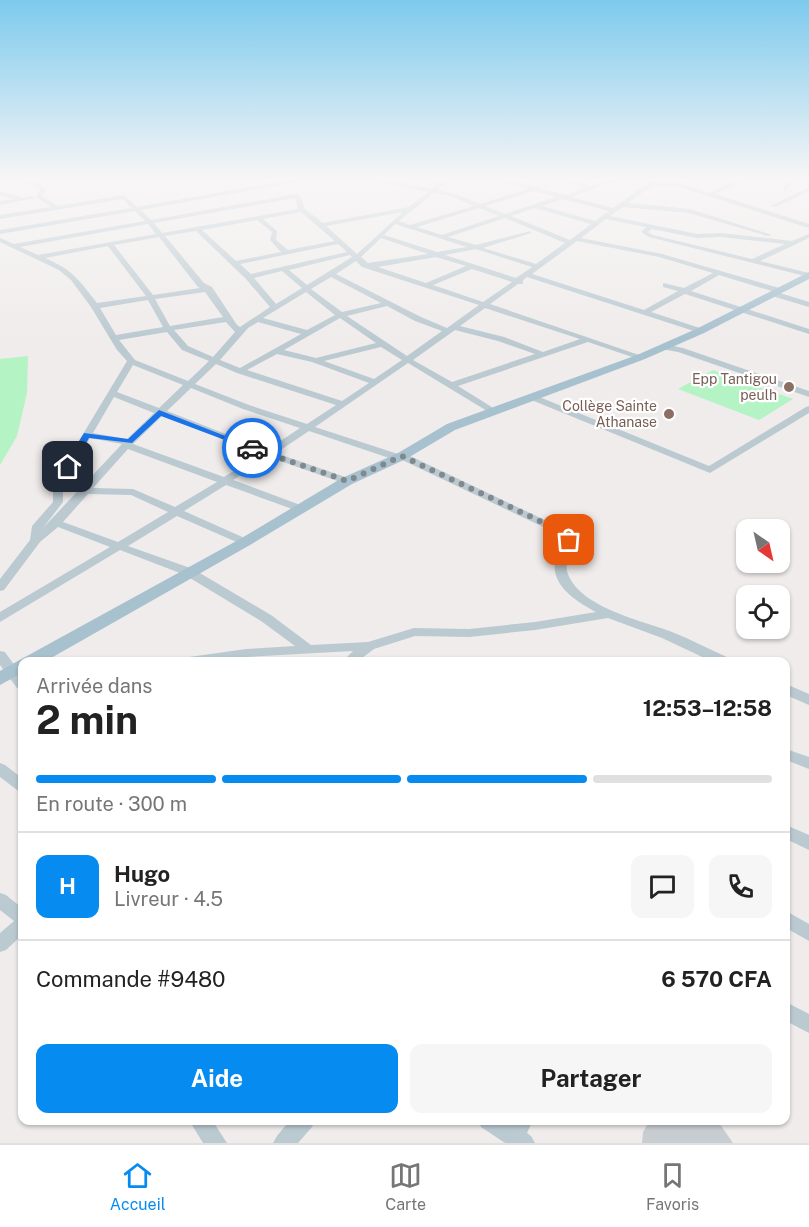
<!DOCTYPE html>
<html lang="fr">
<meta charset="utf-8">
<style>
body{margin:0;font-family:"Public Sans",sans-serif;background:#f6f6f6;color:#222;height:100vh;display:flex;flex-direction:column;font-size:22px;white-space:nowrap}
*{box-sizing:border-box;margin:0}
p{font-size:20px;color:#767676}
.icon{flex:none;width:33px;height:33px;fill:none;stroke:currentColor;stroke-width:2;stroke-linecap:round;stroke-linejoin:round}
.map{position:relative;flex:1;overflow:hidden}
.panel{position:absolute;left:18px;top:657px;width:772px;height:468px;display:flex;flex-direction:column;background:#fff;border-radius:12px;box-shadow:0 2px 4px #0004}
.panel>*{flex:none}
.needle{width:39px;rotate:146deg}
.controls{position:absolute;left:736px;top:519px;display:grid;gap:12px}
.controls a{display:grid;place-items:center;width:54px;height:54px;border-radius:12px;background:#fff;box-shadow:0 2px 4px #0004;font-size:30px}
.pin{position:absolute;display:grid;place-items:center;width:51px;height:51px;color:#fff;margin:-26px;border-radius:12px;box-shadow:0 3px 9px #0006}
.courier{position:absolute;display:grid;place-items:center;width:60px;height:60px;margin:-30px;border:4px solid #1a73e8;border-radius:50%;background:#fff;color:#222;box-shadow:0 2px 8px #0007}
.overview em{font-style:normal;font-weight:700}
.overview div{display:flex;flex-direction:column-reverse}
.overview{display:flex;align-items:center;justify-content:space-between;height:102px;padding:0 18px}
h1{font-size:39px;font-weight:700;line-height:45px}
.bar{display:grid;grid-template-columns:repeat(4,1fr);gap:9px 6px;align-content:center;height:72px;padding:0 18px}
.bar i{height:8px;border-radius:4px;background:#e0e0e0}
.bar .active{background:#068bf0}
.bar p{grid-column:span 4}
.line{display:flex;align-items:center;gap:15px;padding:0 18px;border-top:2px solid #e0e0e0}
.line div{flex:1}
.round{display:grid;place-items:center;flex:none;width:63px;height:63px;border-radius:12px;background:#f6f6f6}
.primary-button{display:flex;gap:12px;margin-top:auto;padding:12px 18px}
.primary-button a{flex:1;height:69px;border-radius:12px;background:#068bf0;color:#fff;font-size:24px;font-weight:700;line-height:69px;text-align:center}
.primary-button a+a{background:#f6f6f6;color:#222}
.tabs{display:flex;justify-content:space-around;align-items:center;height:84px;border-top:2px solid #e0e0e0;background:#fff;font-size:16px;color:#767676}
.tabs a{display:grid;justify-items:center;gap:3px}
.tabs .active{color:#068bf0}
.map>svg:first-child{display:block}
.green{fill:#b4f3c4}
.building{fill:#c8cdd2}
.lines{fill:none;stroke-linecap:round;stroke-linejoin:round}
.minor{fill:#bbcad1;fill-rule:evenodd}
.major{fill:#a8c1cf;fill-rule:evenodd}
.route{fill:#1a73e8}
.done{stroke:#80898e;stroke-width:6;stroke-dasharray:0 10.8}
.education-dot{fill:#8d6e63;stroke:#fff;stroke-width:2}
.labels{text-anchor:middle;dominant-baseline:central;stroke-width:4.5;stroke-linejoin:round;paint-order:stroke}
.far-education-label{font-size:14px;fill:#785e54;stroke:#fff;text-anchor:end}
</style>
<div class="map">
<svg width="809" height="1143" viewBox="0 0 809 1143">
<rect width="100%" height="100%" fill="#f0ecec"/>
<g class="green">
<polygon points="28,356 27,393 17,436 0,465 0,359"/>
<polygon points="713,370 793,399 759,420 678,389"/>
</g>
<polygon class="building" points="650,1120 717,1120 733,1143 642,1143 643,1132"/>
<g class="lines">
<g class="minor">
<path d="M11,178C22,178 39,181 46,190L42,196L58,206L124,195L137,207L302,178H317L141,210L151,220L297,194L300,196L305,209L323,223L409,207L428,192L361,178H375L431,189L445,178H452L437,190L455,194L480,204L528,189L490,178H501L534,187L538,186L540,189L567,195L584,188L554,178H564L590,186L619,178H631L603,185L571,197L613,208L655,178H662L657,182H676L709,193L742,178H750L715,194L809,224V228L676,186H652L628,203L690,209L772,235L767,236L689,213L623,207L610,216L697,234L721,233L792,241L809,234V238L760,261L809,273V277L649,237L641,232L646,227L606,219L581,238L662,254L783,289L784,291L780,293L809,302V307L772,296L771,294L775,292L719,275L691,291L809,329V334L685,294L651,312L703,329L704,331L700,333L527,277L523,280V284H518L490,304L645,357L638,359L588,342L458,386L495,409L497,411L492,414L408,363L315,427L398,454H406L568,531L575,540C572,550 565,561 567,571C577,607 641,620 672,632C692,640 711,650 731,659L732,662H713L662,638L608,618L535,630L469,637L415,636L374,649L357,662H342L353,651L246,657L217,662H176L182,658L246,649L295,646L261,621L185,575L120,550L0,622V612L110,547L58,527L40,542L4,590L0,591V579L30,540L32,526L53,502V484L127,361L117,350L91,307L71,280L59,270L0,242V238L14,244L145,221L135,211L0,234V230L131,208L123,199L0,219V215L51,207L36,197L40,190L39,188ZM534,191L556,197L505,214L485,206ZM434,193L451,196L474,206L410,225L399,221ZM295,198L298,209L162,233L154,223ZM563,199L609,211L595,221L542,206ZM479,208L499,216L442,235L417,227ZM535,208L591,224L570,240L511,216ZM301,212L335,241L288,250L276,240L277,231L263,219ZM403,212L357,254L326,226ZM505,218L565,243L536,264L483,248L531,233V231L476,245L448,237ZM257,220L272,232L270,240L281,252L236,261L202,230ZM148,224L156,234L38,255L20,247ZM395,224L467,247L437,252L384,235ZM652,229L697,238L721,237L785,244L752,259L653,235L648,232ZM196,231L246,279L270,307L240,327L237,325L212,287L204,283L165,236ZM159,237L198,287L200,288L153,295L114,245ZM381,238L428,254L368,263L361,257ZM577,241L659,257L713,273L684,288L663,283V287L678,291L644,310L532,274ZM338,244L347,252L251,274L240,264ZM108,246L146,296L97,303C79,280 73,270 45,258ZM476,249L532,267L516,278L445,255ZM350,255L352,257L307,285L289,270ZM436,257L466,266L426,283L378,267ZM356,261L362,267L479,305L447,328L421,317L336,274ZM472,269L512,282L483,302L433,285ZM282,271L302,288L276,304L254,278ZM331,277L381,303L342,312L311,289ZM205,292L223,317L170,326L155,299ZM306,292L335,315L307,330L263,318ZM148,300L163,327L116,335L100,308ZM387,306L415,321L442,331L407,356L347,316ZM485,308L580,339L543,352L504,337L460,326ZM340,318L376,343L316,358L284,350ZM226,322L235,332L213,357L188,346L174,330ZM258,322L301,334L240,368L220,360L248,328ZM455,330L498,341L535,354L452,382L413,360ZM167,332L182,350L209,361L188,381L135,360L119,340ZM381,347L402,360L374,379L324,361ZM277,354L312,362L369,383L342,401L247,370ZM216,364L237,373L336,405L307,424L249,405L195,384ZM133,365L183,385L159,408L117,392ZM191,388L243,409L300,428L267,450L167,411ZM114,397L154,413L127,439L93,433ZM162,416L261,454L224,477L133,444ZM309,431L392,459H400L560,535L563,540C561,548 556,555 555,563C551,586 579,603 596,612L535,622L469,629L414,628L368,642L311,645L271,615L193,569L128,546L177,516L241,544H249L251,542L249,540L184,511L226,485L295,510H303L304,508L303,506L233,480L269,457L343,483H351L352,481L351,479L276,453ZM90,438L122,444L43,528L63,502V484ZM128,449L217,482L175,507L133,489L93,488ZM88,494L131,495L168,512L118,542L63,522Z"/>
<polygon points="785,178 791,178 791,186 785,191 782,189 785,186"/>
<polygon points="799,178 809,178 809,182 800,179"/>
<polygon points="809,187 809,191 776,207 771,206"/>
<polygon points="0,191 23,198 32,196 35,198 0,205 0,201 14,199 0,195"/>
<polygon points="664,344 683,348 809,391 809,397 678,352 661,349 661,345"/>
<polygon points="532,394 709,466 806,407 809,406 809,413 710,473 529,399 529,395"/>
<polygon points="0,651 5,652 22,676 22,690 17,688 0,665"/>
<polygon points="786,684 809,694 809,705 786,695"/>
<polygon points="786,749 809,757 809,769 786,760"/>
<polygon points="0,763 5,765 22,778 22,792 17,790 0,777"/>
<polygon points="786,825 809,835 809,850 786,839"/>
<polygon points="0,893 6,895 22,908 22,935 6,950 0,952 0,933 14,921 0,910"/>
<polygon points="786,911 809,924 809,941 786,928"/>
<polygon points="786,1002 809,1014 809,1033 786,1021"/>
<polygon points="189,1120 212,1120 227,1143 203,1143"/>
<polygon points="290,1120 315,1120 312,1127 298,1143 273,1143 277,1136"/>
<polygon points="478,1120 533,1120 527,1133 531,1136 535,1143 505,1143 481,1127"/>
</g>
<polygon class="major" points="809,272 809,279 704,333 645,359 455,430 406,459 352,484 250,545 44,662 22,662 22,673 0,685 0,671 16,662 240,539 342,478 398,453 447,424 637,355 696,329"/>
</g>
<linearGradient id="sky" x2="0" y2="1"><stop stop-color="#7dcaed"/><stop offset="0.53" stop-color="#f8f6f6"/><stop offset="1" stop-color="#f8f6f6" stop-opacity="0"/></linearGradient>
<rect width="809" height="338" fill="url(#sky)"/>
<polygon class="route" points="159,410 256,448 249,449 161,416 132,443 89,438 71,469 63,467 84,433 128,439"/>
<g class="lines">
<polyline class="done" points="252,448 347,481 402,456 559,530 569,540"/>
</g>
<g class="education-dot">
<circle cx="789" cy="387" r="6"/>
<circle cx="669" cy="414" r="6"/>
</g>
<g class="labels">
<g class="far-education-label">
<text x="777" y="379">Epp Tantigou<tspan x="777" dy="16">peulh</tspan></text>
<text x="657" y="406">Collège Sainte<tspan x="657" dy="16">Athanase</tspan></text>
</g>
</g>
</svg>
<div class="controls">
<a><svg class="needle" viewBox="-14 -14 28 28"><path d="M0-13l5 13h-10z" fill="#e53935"/><path d="M0 13l5-13h-10z" fill="#767676"/></svg></a>
<a><svg class="icon" aria-label="locate" viewBox="0 0 24 24"><circle cx="12" cy="12" r="6"/><path d="M12 2v4M12 18v4M2 12h4M18 12h4"/></svg></a>
</div>
<div class="pin" style="left:569px;top:540px;background:#ea580c"><svg class="icon" aria-label="bag" viewBox="0 0 24 24"><path d="M5 8h14l-1 12H6zM9 8a3 3 0 0 1 6 0"/></svg></div>
<div class="pin" style="left:68px;top:467px;background:#1f2937"><svg class="icon" aria-label="home" viewBox="0 0 24 24"><path d="M3 11l9-7 9 7M6 9v11h12V9"/></svg></div>
<div class="courier" style="left:252px;top:448px"><svg class="icon" aria-label="car" viewBox="0 0 24 24"><path d="M5 17H2v-5l4-1 3-4h7l3 4 3 1v5h-3M9 17h6M6 11h13"/><circle cx="7" cy="17" r="2"/><circle cx="17" cy="17" r="2"/></svg></div>
<section class="panel">
<div class="overview"><div><h1>2 min</h1><p>Arrivée dans</p></div><em>12:53–12:58</em></div>
<div class="bar"><i class="active"></i><i class="active"></i><i class="active"></i><i></i><p>En route · 300 m</p></div>
<div class="line" style="height:108px"><b class="round" style="background:#068bf0;color:#fff">H</b><div><b>Hugo</b><p>Livreur · 4.5</p></div><a class="round"><svg class="icon" aria-label="chat" viewBox="0 0 24 24"><path d="M4 5h16v11H9l-5 4z"/></svg></a><a class="round"><svg class="icon" aria-label="phone" viewBox="0 0 24 24"><path d="M5 4h4l2 5-3 2q2 4 5 5l2-3 5 2v4C11 20 4 13 5 4z"/></svg></a></div>
<div class="line" style="height:78px"><div>Commande #9480</div><b>6 570 CFA</b></div>
<div class="primary-button"><a>Aide</a><a>Partager</a></div>
</section>
</div>
<nav class="tabs">
<a class="active"><svg class="icon" aria-label="home" viewBox="0 0 24 24"><path d="M3 11l9-7 9 7M6 9v11h12V9"/></svg>Accueil</a>
<a><svg class="icon" aria-label="map" viewBox="0 0 24 24"><path d="M3 6l6-2 6 2 6-2v14l-6 2-6-2-6 2zM9 4v14M15 6v14"/></svg>Carte</a>
<a><svg class="icon" aria-label="saved" viewBox="0 0 24 24"><path d="M7 4h10v16l-5-4-5 4z"/></svg>Favoris</a>
</nav>
